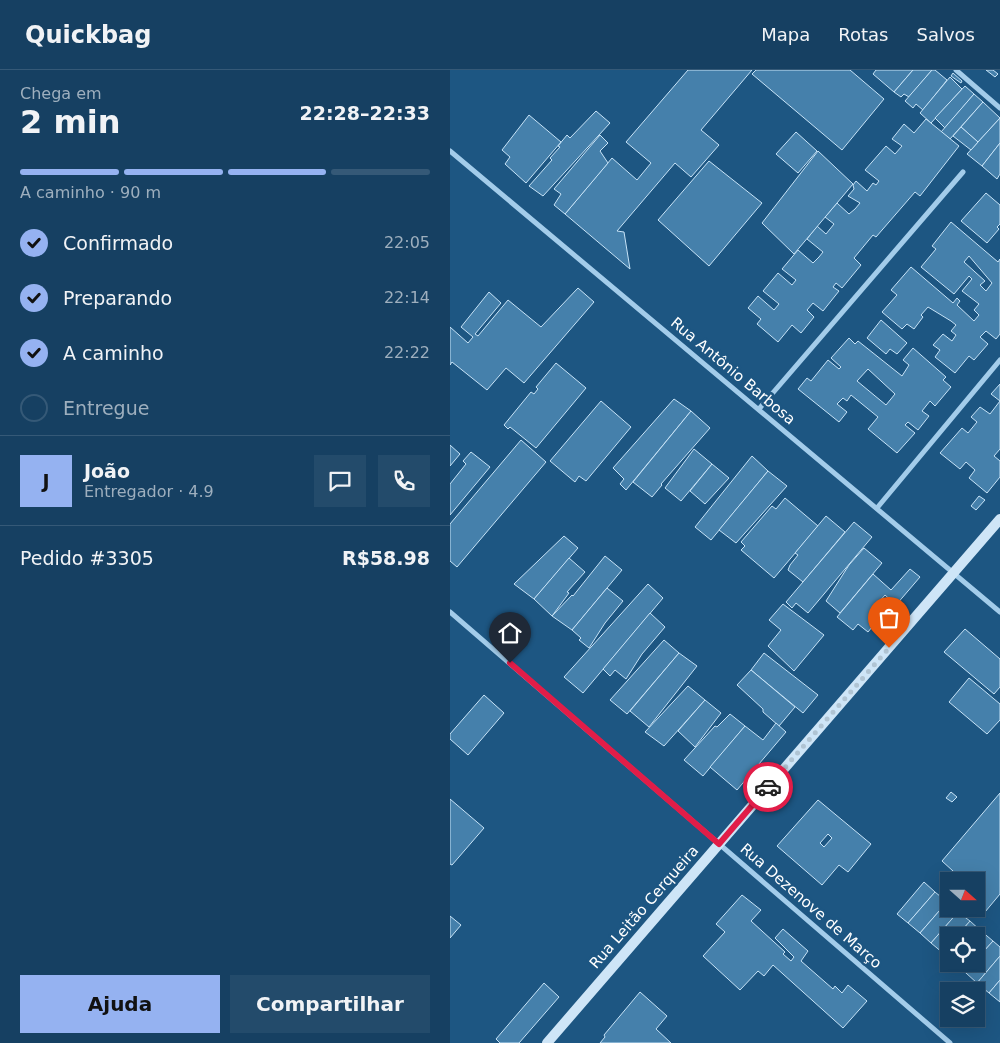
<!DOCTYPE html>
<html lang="pt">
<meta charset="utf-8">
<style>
body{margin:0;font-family:"DejaVu Sans",sans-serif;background:#234b6b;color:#f1f3f6;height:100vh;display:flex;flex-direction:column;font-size:19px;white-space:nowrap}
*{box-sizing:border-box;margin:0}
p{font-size:16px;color:#9eafbe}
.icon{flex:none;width:28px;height:28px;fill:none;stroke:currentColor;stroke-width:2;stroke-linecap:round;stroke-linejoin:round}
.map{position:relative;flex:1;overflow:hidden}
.side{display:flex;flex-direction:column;background:#164062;width:450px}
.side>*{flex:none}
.needle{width:32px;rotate:111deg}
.fabs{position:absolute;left:490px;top:802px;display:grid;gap:10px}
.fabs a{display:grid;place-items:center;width:45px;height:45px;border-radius:0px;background:#164062;box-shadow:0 5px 20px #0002,0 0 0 1px #355977;font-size:25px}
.pin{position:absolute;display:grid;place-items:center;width:42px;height:42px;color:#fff;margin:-51px -21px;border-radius:50% 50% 50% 0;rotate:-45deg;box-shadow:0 0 5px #0007}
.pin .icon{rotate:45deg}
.courier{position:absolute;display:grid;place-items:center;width:50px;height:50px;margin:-25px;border:4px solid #e11d48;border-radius:50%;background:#fff;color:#222;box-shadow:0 1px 6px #0007}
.summary em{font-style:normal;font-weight:700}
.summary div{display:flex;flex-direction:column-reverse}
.summary{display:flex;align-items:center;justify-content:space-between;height:85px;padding:0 20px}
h1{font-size:32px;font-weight:700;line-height:38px}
.bar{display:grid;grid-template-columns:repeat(4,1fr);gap:8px 5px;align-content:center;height:60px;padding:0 20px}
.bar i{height:6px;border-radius:4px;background:#355977}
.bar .selected{background:#95b2f1}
.bar p{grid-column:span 4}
.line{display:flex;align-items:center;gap:12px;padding:0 20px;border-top:1px solid #355977}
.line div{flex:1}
.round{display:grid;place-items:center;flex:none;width:52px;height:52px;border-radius:0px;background:#234b6b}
ol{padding:0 20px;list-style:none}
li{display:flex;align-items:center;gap:15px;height:55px}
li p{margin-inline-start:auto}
li .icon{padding:5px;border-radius:50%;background:#95b2f1;color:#111;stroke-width:4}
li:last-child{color:#9eafbe}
li i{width:28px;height:28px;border:2px solid #355977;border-radius:50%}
.action{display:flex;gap:10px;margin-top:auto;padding:10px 20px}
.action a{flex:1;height:58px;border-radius:0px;background:#95b2f1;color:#111;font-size:20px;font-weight:700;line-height:58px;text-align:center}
.action a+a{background:#234b6b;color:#f1f3f6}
header{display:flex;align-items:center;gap:30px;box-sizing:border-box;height:70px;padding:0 25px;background:#164062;border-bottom:1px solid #355977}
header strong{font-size:24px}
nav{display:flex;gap:28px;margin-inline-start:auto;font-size:18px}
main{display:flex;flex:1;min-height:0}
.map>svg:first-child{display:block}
.building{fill:#4580ab;stroke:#c7e3f7;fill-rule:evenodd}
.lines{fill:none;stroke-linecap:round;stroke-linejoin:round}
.street{stroke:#a3ccea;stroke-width:5}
.secondary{stroke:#cee5f7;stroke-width:10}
.done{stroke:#b0c4d3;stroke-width:5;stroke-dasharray:0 9}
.route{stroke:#e11d48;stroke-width:6}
.labels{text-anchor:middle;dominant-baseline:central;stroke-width:5;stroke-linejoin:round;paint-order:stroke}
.street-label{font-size:15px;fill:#fff;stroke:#1d5682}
</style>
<header>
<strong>Quickbag</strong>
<nav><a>Mapa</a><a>Rotas</a><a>Salvos</a></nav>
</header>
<main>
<section class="side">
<div class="summary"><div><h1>2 min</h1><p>Chega em</p></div><em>22:28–22:33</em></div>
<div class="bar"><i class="selected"></i><i class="selected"></i><i class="selected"></i><i></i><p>A caminho · 90 m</p></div>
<ol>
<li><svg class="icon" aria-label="check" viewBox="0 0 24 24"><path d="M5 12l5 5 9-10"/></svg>Confirmado<p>22:05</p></li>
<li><svg class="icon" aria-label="check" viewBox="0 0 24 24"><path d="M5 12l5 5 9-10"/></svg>Preparando<p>22:14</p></li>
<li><svg class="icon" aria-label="check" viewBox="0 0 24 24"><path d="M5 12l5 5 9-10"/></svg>A caminho<p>22:22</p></li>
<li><i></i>Entregue</li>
</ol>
<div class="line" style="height:90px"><b class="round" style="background:#95b2f1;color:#111">J</b><div><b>João</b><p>Entregador · 4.9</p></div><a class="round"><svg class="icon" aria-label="chat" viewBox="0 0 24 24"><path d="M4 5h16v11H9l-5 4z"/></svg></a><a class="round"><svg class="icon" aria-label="phone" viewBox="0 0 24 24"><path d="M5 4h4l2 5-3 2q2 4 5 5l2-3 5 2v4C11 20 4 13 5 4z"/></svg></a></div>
<div class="line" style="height:65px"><div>Pedido #3305</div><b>R$58.98</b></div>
<div class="action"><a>Ajuda</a><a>Compartilhar</a></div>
</section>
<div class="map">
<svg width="550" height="973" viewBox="0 0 550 973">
<rect width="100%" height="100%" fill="#1d5682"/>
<g class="building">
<polygon points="238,0 302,0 251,60 269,75 241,107 225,93 167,161 174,162 180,199 115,144 162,88 187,110 201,93 176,72"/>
<polygon points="306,0 400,0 434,29 392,80 302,4"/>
<polygon points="426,0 463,0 444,22 423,4"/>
<polygon points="463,0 482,0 459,27 454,24 451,27 444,22"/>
<polygon points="482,0 485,0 497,10 473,40 466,34 463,38 455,31"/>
<polygon points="536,0 543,0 548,4 545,7"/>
<polygon points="503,3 512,11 511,13 501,6"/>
<polygon points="500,7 512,19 481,53 470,43"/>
<polygon points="515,16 524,24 495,58 485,48"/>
<polygon points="524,24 533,32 500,69 491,62"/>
<polygon points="533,32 550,48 528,72 511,57"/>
<polygon points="146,41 160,53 93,126 79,116 102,90 100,88 110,77 108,76 117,65 120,68"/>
<polygon points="79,45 111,72 76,113 55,94 60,87 52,80"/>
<polygon points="550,48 550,73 532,96 517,84"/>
<polygon points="476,49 509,76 470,126 465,122 426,167 423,165 404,188 411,195 392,218 386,213 383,217 389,221 373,241 363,233 357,240 364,247 351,263 342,255 328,272 307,254 311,249 298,238 308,226 324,240 329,234 313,221 328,203 342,215 346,210 332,199 348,180 363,193 369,187 373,182 357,169 367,156 376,164 384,154 375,147 387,133 399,144 405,139 410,133 398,126 404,119 403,115 406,111 417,121 423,113 426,115 429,111 415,100 436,76 445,84 452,76 442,69 454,54 464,63"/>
<polygon points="511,57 528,72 521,80 503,66"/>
<polygon points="346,62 367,81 348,103 326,84"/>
<polygon points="150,65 158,73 150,81 158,93 115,144 104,135 111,124 104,119"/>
<polygon points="550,73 550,104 547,109 532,96"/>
<polygon points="368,81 403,114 344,184 312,153"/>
<polygon points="259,91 312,133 259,196 208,150"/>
<polygon points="536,123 550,135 550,154 547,157 549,159 537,173 511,151"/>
<path d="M501,152L548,192L550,189V264L546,269L536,261L530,267L538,274L524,290L519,286L505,303L485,287L490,280L483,275L493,264L502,271L506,265L501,261L506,255L501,251L478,237L471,245L473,247L464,259L457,254L452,259L432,242L447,225L441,220L461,197L503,233L507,228L510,231L507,235L524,251L529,245L524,240L529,234L512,221L522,209L519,206L504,224L471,197L486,179L482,176ZM519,186L542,213L536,221L530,215L535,211L514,192Z"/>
<polygon points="128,218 144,232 74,313 56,298 37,320 2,292 0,295 0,257 18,273 23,267 11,257 39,222 51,233 25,264 28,266 58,230 91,257"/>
<polygon points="431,250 457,273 447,284 440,279 436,284 417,268"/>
<path d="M399,268L405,274L408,271L452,306L459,295L453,290L463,278L496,307L493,310L501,317L485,336L480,331L472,341L479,346L468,360L458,352L455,355L465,363L447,383L418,359L428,347L401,325L397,331L393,328L387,334L397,342L389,352L348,319L357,308L361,311L378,290L389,299L391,297L381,288ZM418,299L445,324L436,335L407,311Z"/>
<polygon points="106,293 136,318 86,378 60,357 58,359 54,355 81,322 84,324 88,319 86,317"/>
<polygon points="550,314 550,379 544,386 550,391 550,407 537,423 519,408 525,400 516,392 510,399 490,383 512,358 518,363 527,352 521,347 530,337 540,344 550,331 541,324"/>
<polygon points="224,329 241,341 176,420 170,414 174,409 163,398"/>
<polygon points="151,331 181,357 136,411 129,406 125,412 100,391"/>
<polygon points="241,341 260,358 211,414 212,415 202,427 183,412"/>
<polygon points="71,370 96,392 7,497 0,491 0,454"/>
<polygon points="0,375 10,384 0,396"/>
<polygon points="244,379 262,394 231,431 215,418"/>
<polygon points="21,382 40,397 0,445 0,414 16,394 13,391"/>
<polygon points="302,386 318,401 261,470 245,457"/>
<polygon points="262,394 279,408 255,434 240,421"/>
<polygon points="318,401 337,416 286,473 269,460"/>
<polygon points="529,426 535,430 526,440 521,436"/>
<polygon points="335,428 368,456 324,508 291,480 295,476 291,472 322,436 326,439"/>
<polygon points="376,446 395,462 353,512 338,500 340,495 348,485 345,483"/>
<polygon points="404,452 422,467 358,543 346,533 342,538 336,532"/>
<polygon points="114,466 128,478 84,529 64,514"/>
<polygon points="414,478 432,493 390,543 376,531 399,495"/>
<polygon points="155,486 172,500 122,560 102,546 122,525 123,526"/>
<polygon points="119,488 135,502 117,522 119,523 102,546 84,529"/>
<polygon points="460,499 470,507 446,535 435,525 423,539 431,546 418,562 408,554 403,560 387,547 423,504 441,520"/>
<polygon points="198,514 213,528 133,623 114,607"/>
<polygon points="157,518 173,531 155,553 139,578 129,570 131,568 122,560"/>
<polygon points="333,534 374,565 344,601 318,576 331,560 319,550"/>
<polygon points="200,543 215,557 192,584 176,609 165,600 160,606 153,599"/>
<polygon points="515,559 550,589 550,617 544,624 494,582"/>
<polygon points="214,570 229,583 177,644 160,630"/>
<polygon points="229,583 247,596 199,657 180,641"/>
<polygon points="314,583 368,625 353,643 301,600"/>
<polygon points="301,600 345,637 329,656 313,642 313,639 287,615"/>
<polygon points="519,608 550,634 550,650 537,664 499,632"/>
<polygon points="238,616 255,630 214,676 195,662"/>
<polygon points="34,625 54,643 18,685 0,669 0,664"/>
<polygon points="255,630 271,643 245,677 228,661"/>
<polygon points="280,644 295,656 253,706 234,690 265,656 267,657"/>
<polygon points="326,653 336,662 287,720 260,697 295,656 313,670"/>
<polygon points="501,722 507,727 502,732 496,728"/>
<polygon points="550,723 550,824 535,842 526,835 526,811 514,811 492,791"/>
<polygon points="0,729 34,758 2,795 0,794"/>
<path d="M368,730L421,774L398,802L389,795L372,815L327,776ZM378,764L382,768L374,777L370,773Z"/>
<polygon points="474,812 485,822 458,853 447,844"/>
<polygon points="485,822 497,832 470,863 458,853"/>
<polygon points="292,825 311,840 301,851 335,882 333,884 341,891 344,887 325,868 333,859 358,881 351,891 383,919 385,916 392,923 398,915 417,931 393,958 323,895 314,906 308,901 290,920 253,886 275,862 266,854"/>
<polygon points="497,832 499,839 508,842 481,873 470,863"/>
<polygon points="508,842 520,851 507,866 499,866 499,876 493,883 481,873"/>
<polygon points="0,846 11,855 0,868"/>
<polygon points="520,851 531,861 526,867 507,866"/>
<polygon points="531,861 543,871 526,890 526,867"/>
<polygon points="543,871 550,877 550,886 527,913 516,903 523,894 526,894 526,890"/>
<polygon points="499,876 499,888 493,883"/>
<polygon points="550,886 550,910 539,923 527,913"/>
<polygon points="505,894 523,894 516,903"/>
<polygon points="550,910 550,932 539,923"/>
<polygon points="94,913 109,927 69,973 50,973 46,969"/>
<polygon points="190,922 217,946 206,959 221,973 150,973 155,967 154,965"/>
</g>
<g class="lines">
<g class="street">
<polyline points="506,0 550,38"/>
<polyline points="0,81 550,542"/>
<polyline points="309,339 513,102"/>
<polyline points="427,438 550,290"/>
<polyline points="0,542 500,973"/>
</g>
<polyline class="secondary" points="97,973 550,449"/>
</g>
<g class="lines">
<polyline class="done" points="318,717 439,578"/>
<polyline class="route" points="60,593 269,774 318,717"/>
</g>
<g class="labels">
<g class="street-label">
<text transform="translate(283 301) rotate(40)">Rua Antônio Barbosa</text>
<text transform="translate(361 836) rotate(41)">Rua Dezenove de Março</text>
<text transform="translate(194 837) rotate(-49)">Rua Leitão Cerqueira</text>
</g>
</g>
</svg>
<div class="fabs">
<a><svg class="needle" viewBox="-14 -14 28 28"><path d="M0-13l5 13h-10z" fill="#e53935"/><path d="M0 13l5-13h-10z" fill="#9eafbe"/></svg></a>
<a><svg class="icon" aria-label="locate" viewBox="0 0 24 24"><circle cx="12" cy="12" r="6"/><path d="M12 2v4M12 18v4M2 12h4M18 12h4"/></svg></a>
<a><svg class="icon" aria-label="layers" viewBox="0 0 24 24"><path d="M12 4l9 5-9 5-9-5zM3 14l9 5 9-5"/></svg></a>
</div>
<div class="pin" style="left:439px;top:578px;background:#ea580c"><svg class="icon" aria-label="bag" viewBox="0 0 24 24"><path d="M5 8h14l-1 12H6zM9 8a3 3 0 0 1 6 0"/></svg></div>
<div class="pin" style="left:60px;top:593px;background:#1f2937"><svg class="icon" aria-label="home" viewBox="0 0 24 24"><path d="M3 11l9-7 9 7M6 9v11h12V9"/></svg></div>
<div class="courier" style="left:318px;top:717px"><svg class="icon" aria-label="car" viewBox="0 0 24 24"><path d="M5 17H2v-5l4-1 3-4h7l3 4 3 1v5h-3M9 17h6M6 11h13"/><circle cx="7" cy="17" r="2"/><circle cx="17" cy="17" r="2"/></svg></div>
</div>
</main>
